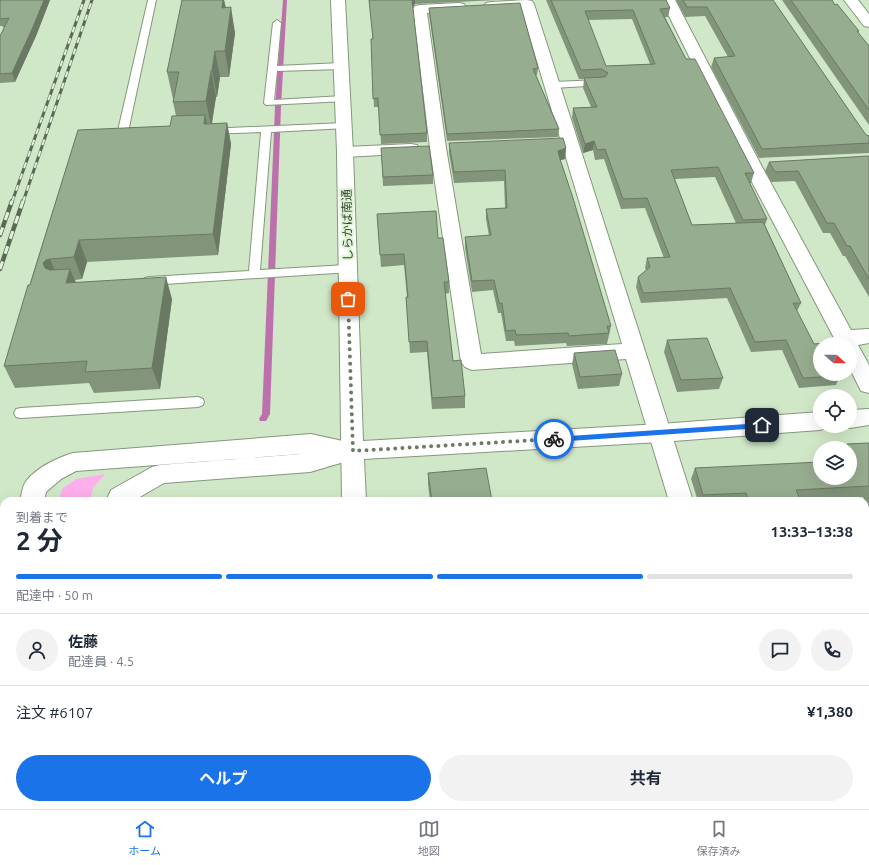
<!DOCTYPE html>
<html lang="ja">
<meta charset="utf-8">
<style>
body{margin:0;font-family:Ubuntu,"Noto Sans JP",sans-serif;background:#f2f2f3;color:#1f2937;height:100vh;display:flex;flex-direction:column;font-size:15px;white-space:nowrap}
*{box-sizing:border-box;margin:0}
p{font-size:13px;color:#747a83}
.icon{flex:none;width:22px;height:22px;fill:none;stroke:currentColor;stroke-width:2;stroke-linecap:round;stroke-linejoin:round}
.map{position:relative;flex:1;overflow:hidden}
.details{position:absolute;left:0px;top:497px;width:869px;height:312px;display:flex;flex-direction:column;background:#fff;border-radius:12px 12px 0 0;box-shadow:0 4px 16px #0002}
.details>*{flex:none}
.needle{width:26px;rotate:110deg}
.fabs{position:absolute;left:813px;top:337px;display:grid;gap:8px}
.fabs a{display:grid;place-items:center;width:44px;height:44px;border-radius:50%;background:#fff;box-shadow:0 4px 16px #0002;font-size:20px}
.pin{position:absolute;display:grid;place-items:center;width:34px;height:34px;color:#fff;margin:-17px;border-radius:8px;box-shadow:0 2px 6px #0006}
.courier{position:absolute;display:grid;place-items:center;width:40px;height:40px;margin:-20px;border:3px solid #1a73e8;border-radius:50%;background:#fff;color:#222;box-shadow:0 1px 5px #0007}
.summary em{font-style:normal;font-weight:700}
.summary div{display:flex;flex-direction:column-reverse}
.summary{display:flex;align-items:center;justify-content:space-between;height:68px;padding:0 16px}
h1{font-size:26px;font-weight:700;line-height:30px}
.bar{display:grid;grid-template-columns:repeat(4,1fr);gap:6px 4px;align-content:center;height:48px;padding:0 16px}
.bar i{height:5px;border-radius:3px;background:#e0e1e3}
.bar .selected{background:#1a73e8}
.bar p{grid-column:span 4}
.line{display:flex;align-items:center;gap:10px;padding:0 16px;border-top:1px solid #e0e1e3}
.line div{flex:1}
.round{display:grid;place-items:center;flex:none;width:42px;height:42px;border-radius:21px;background:#f2f2f3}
.cta{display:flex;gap:8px;margin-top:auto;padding:8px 16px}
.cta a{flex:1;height:46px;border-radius:24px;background:#1a73e8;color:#fff;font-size:16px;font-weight:700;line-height:46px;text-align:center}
.cta a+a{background:#f2f2f3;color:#1f2937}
.tab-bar{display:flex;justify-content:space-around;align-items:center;height:56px;border-top:1px solid #e0e1e3;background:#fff;font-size:11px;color:#747a83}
.tab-bar a{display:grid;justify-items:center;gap:2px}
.tab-bar .selected{color:#1a73e8}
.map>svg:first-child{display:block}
.green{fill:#fdaeec}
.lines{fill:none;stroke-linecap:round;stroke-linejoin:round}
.stream{fill:#bc71ad;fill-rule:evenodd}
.service-casing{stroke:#83987b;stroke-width:2}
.minor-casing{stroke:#83987b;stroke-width:2}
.tertiary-casing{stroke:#83987b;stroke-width:2}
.service{fill:#fff;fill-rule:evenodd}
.minor{fill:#fff;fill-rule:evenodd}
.tertiary{fill:#fff;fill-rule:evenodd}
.rail-far1-casing{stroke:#5d6958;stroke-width:3}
.rail-casing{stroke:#5d6958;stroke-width:4.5}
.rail-far1{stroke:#def5d5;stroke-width:2;stroke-dasharray:6;stroke-linecap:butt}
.rail{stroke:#def5d5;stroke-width:3;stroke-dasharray:8;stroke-linecap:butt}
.wall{fill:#82957b;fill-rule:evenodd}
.shaded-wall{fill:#6a7964}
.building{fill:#97ad8f;stroke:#6a7964;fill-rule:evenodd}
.route{fill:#1a73e8}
.done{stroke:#6c7a67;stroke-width:4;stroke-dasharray:0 7.2}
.labels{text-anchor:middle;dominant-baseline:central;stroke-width:4;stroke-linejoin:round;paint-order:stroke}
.street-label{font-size:12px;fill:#363f33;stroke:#def5d5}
</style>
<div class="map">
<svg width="869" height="809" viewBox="0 0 869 809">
<rect width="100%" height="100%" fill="#d1e8c8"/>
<polygon class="green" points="105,474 93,488 90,501 59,501 62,489 76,479"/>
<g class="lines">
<polygon class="stream" points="283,0 287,0 281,107 270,414 266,421 260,421 259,419 262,414 275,107"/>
<defs>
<g id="service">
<path d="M148,0H156L128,132L133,131L138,134C133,138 122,140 117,135Z"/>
<polygon points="277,20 281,23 277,66 341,63 345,66 341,69 277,71 274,100 343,96 348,99 346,101 266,105 264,103 273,23"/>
<polygon points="600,80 605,83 603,85 553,88 548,85 553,82"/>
<polygon points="344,123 349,126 347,128 271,132 260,270 347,265 351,266 353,269 351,272 149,285 145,284 143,281 145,278 149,277 249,271 261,132 210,134 205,131 207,129"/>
<polygon points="198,397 203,399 204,402 203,405 198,407 21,418 16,417 14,413 16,409 21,408"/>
</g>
<g id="minor">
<polygon points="527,0 532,1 534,4 693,501 669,501 626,359 472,370 465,367 461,362 430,148 413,9 415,6 420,5 459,3 464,4 466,7 464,10 459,11 427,13 446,148 481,354 622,344 521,8 491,10 486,9 484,6 486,3 491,2"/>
<polygon points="661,0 675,0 761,165 851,330 869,329 869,343 858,345 869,365 869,393 861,391 850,369 850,344 838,344 834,338 743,165"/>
<polygon points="411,144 417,145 419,149 417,153 345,157 339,156 337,152 339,148 345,147"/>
<path d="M311,434L361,445L364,451L361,457L310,472L164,483L133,501H106L111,490L152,467L160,465L314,453L76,471L61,479L46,492L44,501H20C22,494 22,486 27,480C38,467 57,458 73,453Z"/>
<polygon points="517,805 547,805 548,809 518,809"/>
<polygon points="760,805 790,805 791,809 761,809"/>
</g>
<g id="tertiary">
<polygon points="331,0 345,0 353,152 363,441 660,424 820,412 820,426 828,427 820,430 660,442 364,459 366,501 342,501 337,152"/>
<polygon points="844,0 858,0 869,14 869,27 864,26"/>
<polygon points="869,409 869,425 850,428 845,426 850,426 850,410"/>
<rect x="347" y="805" width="30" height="4"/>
</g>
</defs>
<use href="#service" class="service-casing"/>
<use href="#minor" class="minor-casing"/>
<use href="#tertiary" class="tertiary-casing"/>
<use href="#service" class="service"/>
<use href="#minor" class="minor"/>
<use href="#tertiary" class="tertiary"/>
<defs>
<g id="rail-far1">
<polyline points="12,202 84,0"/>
<polyline points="23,202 92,0"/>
</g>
<g id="rail">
<polyline points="0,235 12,201"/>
<polyline points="0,269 23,201"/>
</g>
</defs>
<use href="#rail-far1" class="rail-far1-casing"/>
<use href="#rail" class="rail-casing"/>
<use href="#rail-far1" class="rail-far1"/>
<use href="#rail" class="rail"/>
</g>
<g class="wall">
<polygon points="0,0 50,0 36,36 15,82 0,83 0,36 4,27 3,27 2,26 0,26"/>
<polygon points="182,0 224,0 226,8 235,33 229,77 220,77 217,97 216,97 212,124 227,123 231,144 218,255 87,262 82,279 75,280 76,282 172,299 160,389 94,393 89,383 15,388 4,366 78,130 170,126 176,116 173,102 173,99 167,72"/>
<polygon points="369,0 497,0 415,4 412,7 427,133 427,142 381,144 379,107 374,107 371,39 373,39"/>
<path d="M546,0H666L670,8L668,17H665L686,59L754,173L751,183H749L767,219L765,225L801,303L797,311L814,344L840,376L836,385L799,388L782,350L751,352L727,298L641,303L636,287L638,277L646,270L645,268L647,258H664L645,208L621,209L604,159L595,160L593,150L583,153L572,118L573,108L591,107L583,88L584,79H579ZM632,19L650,64L606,66L588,20ZM715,177L736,223L692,225L675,179Z"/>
<polygon points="676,0 773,0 866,135 869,136 869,153 759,158 711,67 714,58 728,57 705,16 685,17"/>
<polygon points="782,0 832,0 835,5 859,31 858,33 869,46 869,125"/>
<polygon points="429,8 538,68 537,75 536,75 559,129 558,137 447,141 429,14"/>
<polygon points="449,143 566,148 565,159 560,160 611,326 607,344 567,346 566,343 515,346 514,341 506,341 501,313 498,313 493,290 472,292 465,248 465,237 489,236 486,219 486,209 505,208 504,181 454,183 449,153"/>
<polygon points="381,148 433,175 433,184 383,186"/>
<polygon points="869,156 869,297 845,256 843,256 830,233 823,233 795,181 771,182 765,171 769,162"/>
<polygon points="377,214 438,238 449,282 449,293 445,294 453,361 465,396 465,408 432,409 427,352 410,353 407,308 406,297 407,297 404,265 381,267"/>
<polygon points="667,340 723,378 719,389 677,392 664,352"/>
<polygon points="574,353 622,374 619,386 578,389 572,364"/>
<polygon points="869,443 869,511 863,497 801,501 698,501 691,479 695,468 850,478 850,448 845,448 847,444"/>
<polygon points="428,473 492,501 430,501 428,484"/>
<rect x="865" y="548" width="4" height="59"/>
<polygon points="869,677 869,739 865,740 865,678"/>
<polygon points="419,805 513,809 419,809"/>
<polygon points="556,805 736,805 737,809 556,809"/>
<polygon points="840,805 865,805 869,809 841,809"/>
</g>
<g class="shaded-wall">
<polygon points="44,0 50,0 36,36 15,82 12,73"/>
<polygon points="223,0 224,0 228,19 222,8"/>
<polygon points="412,0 415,0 415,4 412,8"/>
<polygon points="231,7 235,33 229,77 225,51"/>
<polygon points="215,51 220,77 217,97 212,70"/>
<polygon points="211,71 216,97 211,127 206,101"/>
<polygon points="205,115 210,136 204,124"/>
<polygon points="227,123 231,144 218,255 213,234"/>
<polygon points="594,141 593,150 583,153 585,144"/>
<polygon points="566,148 565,159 557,161 558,151"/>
<polygon points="79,240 87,262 82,279 74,257"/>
<polygon points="50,259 59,281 52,285 43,263 46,260"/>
<polygon points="70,269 79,290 66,283"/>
<polygon points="166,277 172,299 160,389 152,368"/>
<polygon points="46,805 63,805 62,809 46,809"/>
</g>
<g class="building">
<polygon points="0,0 44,0 33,27 12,73 0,74 0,36 9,18 0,19"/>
<polygon points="182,0 223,0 222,8 231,7 225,51 215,51 212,70 211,71 206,101 173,102 179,72 167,72"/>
<polygon points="369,0 412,0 427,133 380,135 378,98 373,99 371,39 373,39"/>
<path d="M551,0H666L670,8L660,9L686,59H695L754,173H745L767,219L743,220L718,167L671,170L692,225L763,222L801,303H793L814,344L824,343L825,344H820V374H840V376L803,378L786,340L755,342L730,288L643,293L638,277L650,267L647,258L670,257L647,198L623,199L605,149L597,150L594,141L585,144L573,108L597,107L584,78L605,77L608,73L601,69L581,70ZM633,10L655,64L606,66L585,11Z"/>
<polygon points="683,0 773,0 866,135 869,136 869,143 762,149 714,58 735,56 707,7 687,7"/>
<polygon points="791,0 832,0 835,5 837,4 859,31 857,31 869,46 869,110"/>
<polygon points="520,3 538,68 533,69 559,129 447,134 429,8"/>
<polygon points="205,115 204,124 227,123 213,234 79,240 74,257 50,259 46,260 43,263 45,268 50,270 70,269 66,283 166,277 152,368 85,372 87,361 4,366 28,285 30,285 78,130 170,126 172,116"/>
<polygon points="563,138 566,148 558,151 560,159 573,198 611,326 607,326 609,333 569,336 568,333 516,335 515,330 506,331 502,303 499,303 494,280 472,281 465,237 491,235 486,209 507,208 505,170 454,172 449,143"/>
<polygon points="429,146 433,175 383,177 381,148"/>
<polygon points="869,156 869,279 850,246 847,246 834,223 827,223 798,171 775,172 769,162"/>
<polygon points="436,211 438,238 443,238 449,282 444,282 453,361 461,360 465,396 432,398 427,341 409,342 406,297 408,297 404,254 380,255 377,214"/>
<polygon points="707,338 723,378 681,380 667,340"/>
<polygon points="615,350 622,374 580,377 574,353"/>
<polygon points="869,443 869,486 796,490 801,501 749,501 746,493 703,495 695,468 820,462 820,478 850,478 850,460 855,460 850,450 850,448 849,448 847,444"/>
<polygon points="486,468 492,501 432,501 428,473"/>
<rect x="865" y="548" width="4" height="49"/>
<polygon points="4,610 4,805 46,805 46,809 0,809 0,611"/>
<polygon points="869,677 869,731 865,732 865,678"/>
<polygon points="869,773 869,809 852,809 851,805 865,805 865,774"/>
<polygon points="282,805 282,809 236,809"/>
<polygon points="419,805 512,805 513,809 453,809 453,807 419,809"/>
<polygon points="559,805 736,805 737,809 604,809 603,806 572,809 560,809"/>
</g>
<polygon class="route" points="762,423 765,425 762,428 554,442 551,439 554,437"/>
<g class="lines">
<polyline class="done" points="348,299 353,451 554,439"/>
</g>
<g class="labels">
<g class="street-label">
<text transform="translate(347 225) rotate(-91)">しらかば南通</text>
</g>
</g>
</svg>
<div class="fabs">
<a><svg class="needle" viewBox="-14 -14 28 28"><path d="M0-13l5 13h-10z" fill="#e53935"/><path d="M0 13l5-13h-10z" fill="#747a83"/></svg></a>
<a><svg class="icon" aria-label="locate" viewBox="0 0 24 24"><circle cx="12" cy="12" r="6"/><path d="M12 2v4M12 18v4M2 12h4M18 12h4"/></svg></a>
<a><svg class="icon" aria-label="layers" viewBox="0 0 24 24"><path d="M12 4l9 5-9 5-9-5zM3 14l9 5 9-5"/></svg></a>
</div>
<div class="pin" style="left:348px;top:299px;background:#ea580c"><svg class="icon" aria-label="bag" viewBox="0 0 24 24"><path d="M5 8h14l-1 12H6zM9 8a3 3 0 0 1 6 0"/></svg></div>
<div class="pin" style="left:762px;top:425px;background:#1f2937"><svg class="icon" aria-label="home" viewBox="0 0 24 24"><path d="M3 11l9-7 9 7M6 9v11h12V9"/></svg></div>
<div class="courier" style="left:554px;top:439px"><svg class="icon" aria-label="bike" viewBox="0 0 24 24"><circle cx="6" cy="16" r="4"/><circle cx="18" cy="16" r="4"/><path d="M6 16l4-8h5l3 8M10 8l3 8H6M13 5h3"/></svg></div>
<section class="details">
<div class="summary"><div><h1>2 分</h1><p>到着まで</p></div><em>13:33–13:38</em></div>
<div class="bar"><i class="selected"></i><i class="selected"></i><i class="selected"></i><i></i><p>配達中 · 50 m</p></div>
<div class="line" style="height:72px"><a class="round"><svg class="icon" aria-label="person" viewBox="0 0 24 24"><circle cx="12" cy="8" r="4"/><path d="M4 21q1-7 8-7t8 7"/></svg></a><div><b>佐藤</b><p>配達員 · 4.5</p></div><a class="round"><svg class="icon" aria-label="chat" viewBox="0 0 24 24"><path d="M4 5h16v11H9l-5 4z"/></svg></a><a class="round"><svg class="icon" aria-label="phone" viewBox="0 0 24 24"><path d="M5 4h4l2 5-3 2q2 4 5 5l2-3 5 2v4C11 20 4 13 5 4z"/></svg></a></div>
<div class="line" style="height:52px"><div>注文 #6107</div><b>¥1,380</b></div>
<div class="cta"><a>ヘルプ</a><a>共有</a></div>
</section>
</div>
<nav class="tab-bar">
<a class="selected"><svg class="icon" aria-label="home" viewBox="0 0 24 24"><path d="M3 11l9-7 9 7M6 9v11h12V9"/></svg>ホーム</a>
<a><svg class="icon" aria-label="map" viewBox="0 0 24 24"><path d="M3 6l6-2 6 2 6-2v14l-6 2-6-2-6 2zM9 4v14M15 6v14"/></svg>地図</a>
<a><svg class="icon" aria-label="saved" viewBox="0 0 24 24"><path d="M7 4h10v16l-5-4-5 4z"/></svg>保存済み</a>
</nav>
